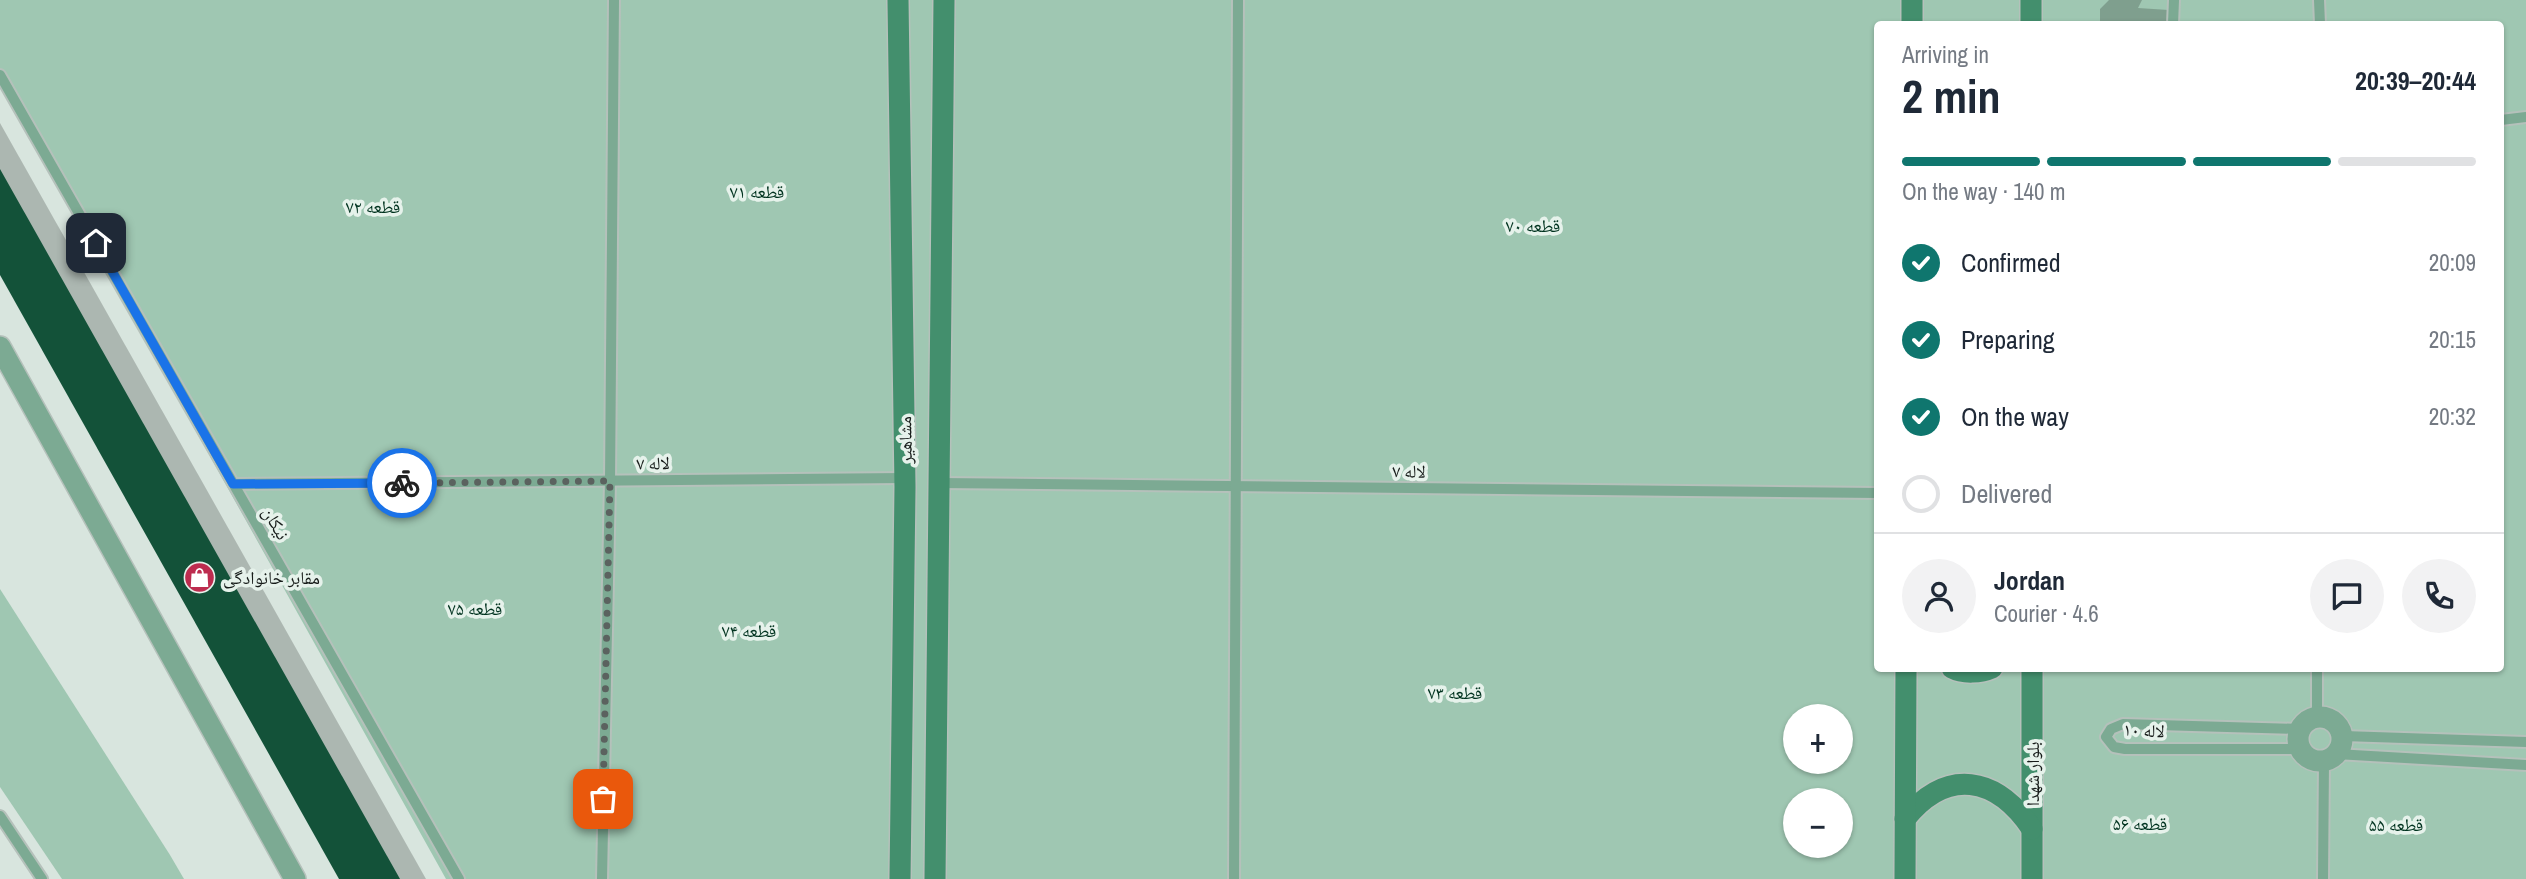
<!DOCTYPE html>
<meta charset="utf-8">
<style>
body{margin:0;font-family:"Archivo Narrow","Noto Naskh Arabic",sans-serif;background:#f2f2f3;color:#1f2937;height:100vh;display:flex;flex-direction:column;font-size:26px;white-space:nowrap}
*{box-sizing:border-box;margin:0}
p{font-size:23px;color:#747a83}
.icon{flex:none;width:38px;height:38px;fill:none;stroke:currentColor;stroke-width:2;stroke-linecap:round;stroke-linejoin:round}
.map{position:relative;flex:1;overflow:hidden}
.sheet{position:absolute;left:1874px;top:21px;width:630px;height:651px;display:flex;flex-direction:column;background:#fff;border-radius:7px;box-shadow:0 2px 5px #0004}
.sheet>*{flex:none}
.fabs{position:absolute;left:1783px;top:704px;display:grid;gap:14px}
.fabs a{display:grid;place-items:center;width:70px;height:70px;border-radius:50%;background:#fff;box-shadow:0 2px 5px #0004;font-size:35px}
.pin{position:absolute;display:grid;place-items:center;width:60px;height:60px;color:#fff;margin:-30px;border-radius:14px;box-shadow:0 4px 10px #0006}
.courier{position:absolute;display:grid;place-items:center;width:70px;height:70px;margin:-35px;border:5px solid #1a73e8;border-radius:50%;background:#fff;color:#222;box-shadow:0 2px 9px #0007}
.headline em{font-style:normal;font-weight:700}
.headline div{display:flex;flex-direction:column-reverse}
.headline{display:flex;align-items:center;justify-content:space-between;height:119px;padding:0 28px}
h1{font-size:46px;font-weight:700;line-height:52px}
.bar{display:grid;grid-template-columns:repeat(4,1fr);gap:10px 7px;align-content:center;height:84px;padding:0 28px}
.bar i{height:9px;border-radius:5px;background:#e0e1e3}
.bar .selected{background:#0f766e}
.bar p{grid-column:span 4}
.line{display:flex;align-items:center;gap:18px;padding:0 28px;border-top:2px solid #e0e1e3}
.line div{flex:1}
.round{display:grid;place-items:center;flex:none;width:74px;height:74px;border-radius:37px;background:#f2f2f3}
ol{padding:0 28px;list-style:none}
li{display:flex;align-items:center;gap:21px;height:77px}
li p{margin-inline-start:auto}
li .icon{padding:7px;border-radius:50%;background:#0f766e;color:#fff;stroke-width:4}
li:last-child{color:#747a83}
li i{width:38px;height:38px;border:4px solid #e0e1e3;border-radius:50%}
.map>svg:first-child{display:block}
.green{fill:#9fc7b2;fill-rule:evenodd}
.shadow{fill:#0003}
.building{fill:#135239}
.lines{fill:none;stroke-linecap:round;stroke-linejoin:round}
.lane-casing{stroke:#b5c1bb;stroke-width:14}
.street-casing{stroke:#b5c1bb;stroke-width:24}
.secondary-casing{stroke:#b5c1bb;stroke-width:24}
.lane{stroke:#7caa93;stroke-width:10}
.street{stroke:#7caa93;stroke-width:21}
.secondary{stroke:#438f6d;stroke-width:21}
.done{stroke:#5b625f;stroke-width:7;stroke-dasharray:0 12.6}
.route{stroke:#1a73e8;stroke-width:9}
.labels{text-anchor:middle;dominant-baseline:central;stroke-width:7;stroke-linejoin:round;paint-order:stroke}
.park-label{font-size:18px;fill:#00331f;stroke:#e6f2eb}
.street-label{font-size:18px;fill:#171c1a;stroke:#e6f2eb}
.poi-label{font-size:18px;fill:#171c1a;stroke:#e6f2eb;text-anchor:start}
</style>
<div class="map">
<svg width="2526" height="879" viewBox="0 0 2526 879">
<rect width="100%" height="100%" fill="#d8e5de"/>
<g class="green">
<path d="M0,0H2526V879H446L0,80ZM1878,24H2501V668H1878ZM1796,716H1841V761H1796ZM1796,800H1841V845H1796Z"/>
<polygon points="0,589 170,855 184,879 62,879 0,787"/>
</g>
<g class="shadow">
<polygon points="2109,0 2142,0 2138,8 2169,10 2168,24 2100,24 2100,9"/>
<polygon points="0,123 426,879 341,879 0,271"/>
</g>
<polygon class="building" points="0,169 400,879 339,879 0,275"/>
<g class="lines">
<defs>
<g id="lane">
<polyline points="2319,0 2320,24"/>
<polyline points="2173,24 2174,0"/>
<polyline points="0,75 459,879"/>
<polyline points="2501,120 2526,117"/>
<polyline points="939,483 1878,493"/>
<polyline points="234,484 905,478"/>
<polyline points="2317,716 2317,668"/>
<polyline points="2300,729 2123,724 2111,729 2106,737 2114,747 2125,749 2301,749"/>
<polyline points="2343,736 2526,742"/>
<polyline points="2336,754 2526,765"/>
<polyline points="0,816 42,879"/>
<polyline points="602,879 610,481 614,0"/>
<polyline points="1234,879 1238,0"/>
<polyline points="2323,879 2324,761"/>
</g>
<g id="street">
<polyline points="0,347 295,879"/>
<circle cx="2320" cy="739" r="22"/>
</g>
<g id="secondary">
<polyline points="898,0 905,487 900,879"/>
<polyline points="2031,0 2031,24"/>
<polyline points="1912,24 1912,0"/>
<path d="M1952,668C1963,674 1981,673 1992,668"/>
<polyline points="2032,668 2032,879"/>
<path d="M1905,819C1947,767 1996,776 2032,829"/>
<polyline points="935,879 944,0"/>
<polyline points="1905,879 1906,668"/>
</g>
</defs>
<use href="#lane" class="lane-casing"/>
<use href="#street" class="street-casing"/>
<use href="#secondary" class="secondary-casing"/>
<use href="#lane" class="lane"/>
<use href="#street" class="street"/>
<use href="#secondary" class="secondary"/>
</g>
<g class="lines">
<polyline class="done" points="402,483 610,481 603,799"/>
<polyline class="route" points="96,243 233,484 402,483"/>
</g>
<defs>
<symbol id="shop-disc" viewBox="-11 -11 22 22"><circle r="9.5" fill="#bd2c4f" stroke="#e6f2eb"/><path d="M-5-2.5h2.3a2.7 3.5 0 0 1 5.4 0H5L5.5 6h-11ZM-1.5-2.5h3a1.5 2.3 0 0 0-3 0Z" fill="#fff"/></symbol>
</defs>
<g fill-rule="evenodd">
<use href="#shop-disc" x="182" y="560" width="35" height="35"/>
</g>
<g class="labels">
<g class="park-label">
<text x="757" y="191">قطعه ۷۱</text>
<text x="373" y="206">قطعه ۷۲</text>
<text x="1533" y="225">قطعه ۷۰</text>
<text x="475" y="608">قطعه ۷۵</text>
<text x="749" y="630">قطعه ۷۴</text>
<text x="1455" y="692">قطعه ۷۳</text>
<text x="2140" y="823">قطعه ۵۶</text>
<text x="2396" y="824">قطعه ۵۵</text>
</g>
<g class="street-label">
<text transform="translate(905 440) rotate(-91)">مشاهیر</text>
<text transform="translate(653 463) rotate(-1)">لاله ۷</text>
<text transform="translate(1409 471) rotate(1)">لاله ۷</text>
<text transform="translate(276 523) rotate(60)">نیکان</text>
<text transform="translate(2144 730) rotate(3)">لاله ۱۰</text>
<text transform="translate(2032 774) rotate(-90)">بلوار شهدا</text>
</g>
<g class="poi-label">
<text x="223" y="577">مقابر خانوادگی</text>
</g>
</g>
</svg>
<div class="fabs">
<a>+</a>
<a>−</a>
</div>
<div class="pin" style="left:603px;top:799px;background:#ea580c"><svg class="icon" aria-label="bag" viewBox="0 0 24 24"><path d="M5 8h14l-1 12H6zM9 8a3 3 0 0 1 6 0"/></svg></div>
<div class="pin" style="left:96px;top:243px;background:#1f2937"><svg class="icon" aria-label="home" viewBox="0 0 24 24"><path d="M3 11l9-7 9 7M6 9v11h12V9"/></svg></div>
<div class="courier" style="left:402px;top:483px"><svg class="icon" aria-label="bike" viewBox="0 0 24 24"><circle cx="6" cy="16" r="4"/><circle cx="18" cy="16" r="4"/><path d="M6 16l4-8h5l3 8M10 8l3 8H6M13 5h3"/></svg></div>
<section class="sheet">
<div class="headline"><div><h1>2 min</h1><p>Arriving in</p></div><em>20:39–20:44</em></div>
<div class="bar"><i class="selected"></i><i class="selected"></i><i class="selected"></i><i></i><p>On the way · 140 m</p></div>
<ol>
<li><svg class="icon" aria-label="check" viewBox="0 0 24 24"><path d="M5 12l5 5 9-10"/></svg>Confirmed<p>20:09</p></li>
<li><svg class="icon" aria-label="check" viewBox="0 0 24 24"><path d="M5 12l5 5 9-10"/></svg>Preparing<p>20:15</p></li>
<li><svg class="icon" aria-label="check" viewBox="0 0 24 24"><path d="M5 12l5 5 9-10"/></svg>On the way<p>20:32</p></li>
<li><i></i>Delivered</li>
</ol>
<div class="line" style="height:126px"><a class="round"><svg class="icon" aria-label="person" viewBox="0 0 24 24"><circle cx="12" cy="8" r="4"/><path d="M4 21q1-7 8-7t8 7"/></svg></a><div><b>Jordan</b><p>Courier · 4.6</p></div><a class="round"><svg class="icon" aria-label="chat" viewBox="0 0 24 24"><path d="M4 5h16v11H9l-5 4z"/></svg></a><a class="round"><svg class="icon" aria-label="phone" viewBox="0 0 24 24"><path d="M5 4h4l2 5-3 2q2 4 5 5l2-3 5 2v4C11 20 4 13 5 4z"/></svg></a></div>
</section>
</div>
